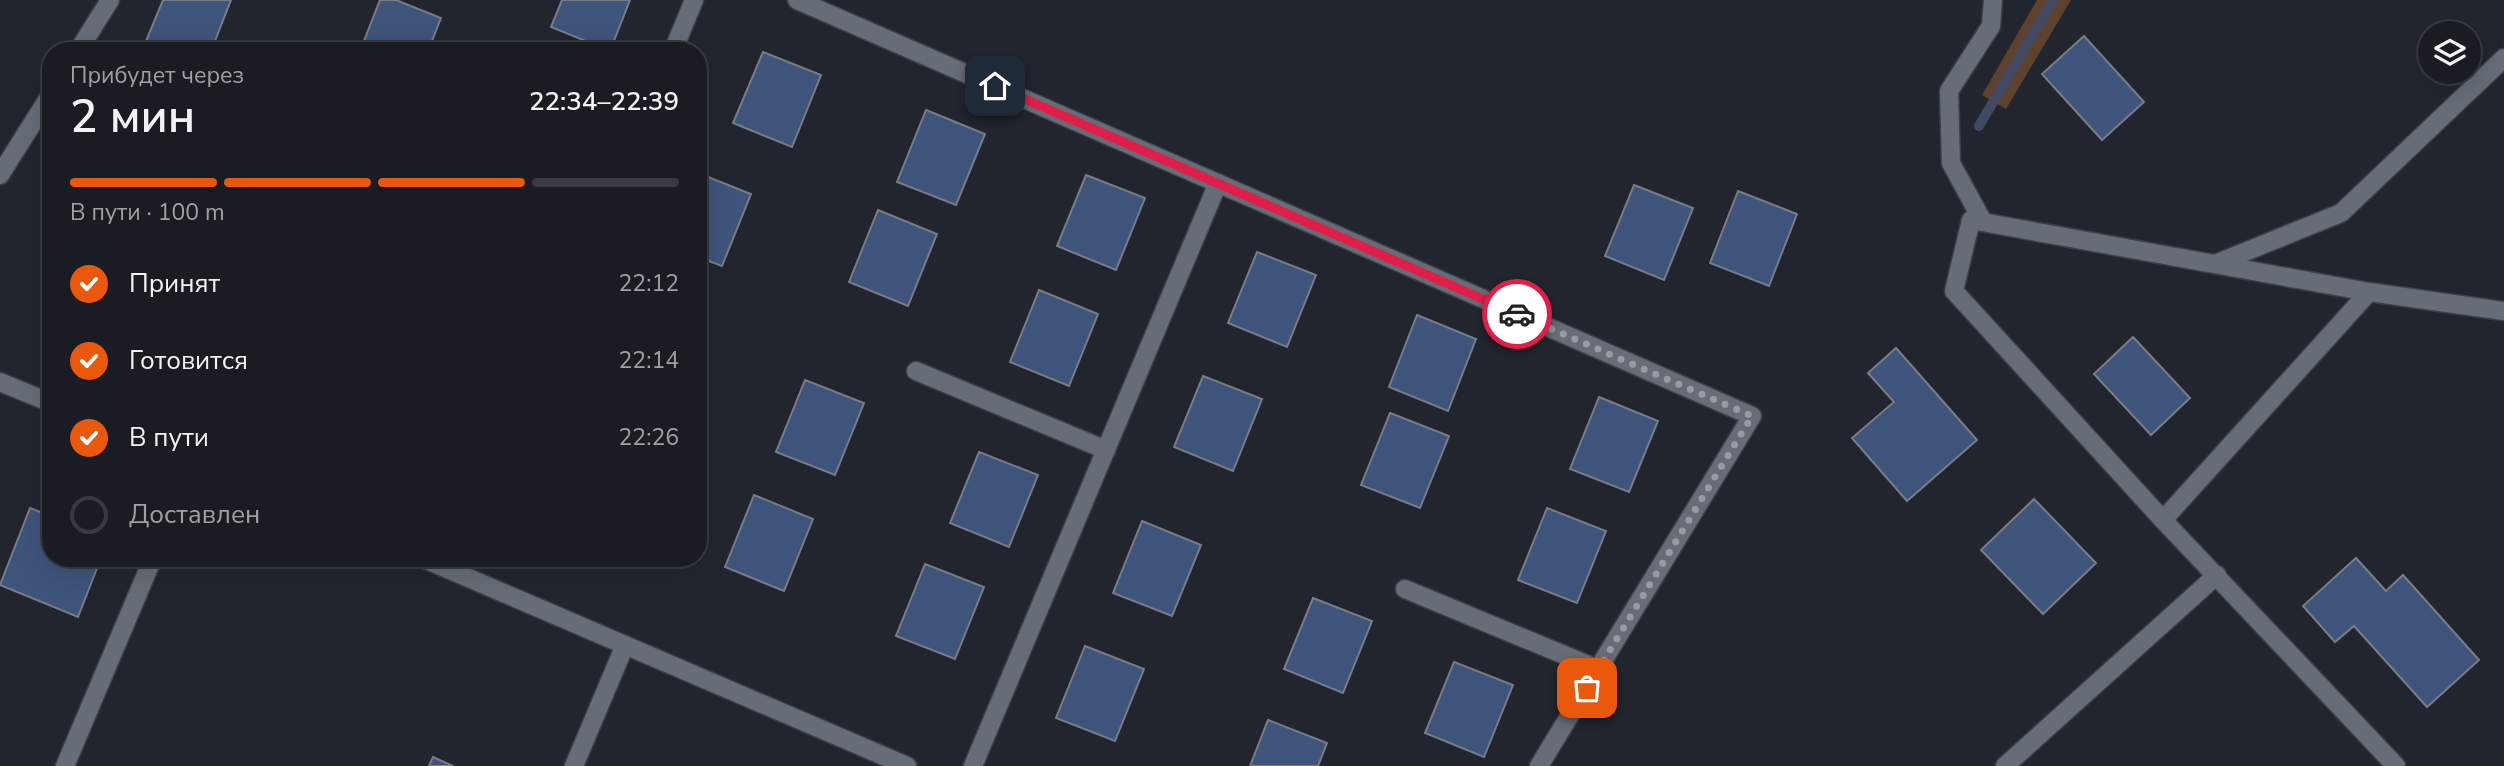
<!DOCTYPE html>
<html lang="ru">
<meta charset="utf-8">
<style>
body{margin:0;font-family:"Nunito Sans",sans-serif;background:#22252a;color:#f1f3f6;height:100vh;display:flex;flex-direction:column;font-size:26px;white-space:nowrap}
*{box-sizing:border-box;margin:0}
p{font-size:23px;color:#9fa1a5}
.icon{flex:none;width:38px;height:38px;fill:none;stroke:currentColor;stroke-width:2;stroke-linecap:round;stroke-linejoin:round}
.map{position:relative;flex:1;overflow:hidden}
.sheet{position:absolute;left:42px;top:42px;width:665px;height:525px;display:flex;flex-direction:column;background:#191c22;border-radius:28px;box-shadow:0 7px 28px #0002,0 0 0 2px #373a40}
.sheet>*{flex:none}
.controls{position:absolute;left:2418px;top:21px;display:grid;gap:14px}
.controls a{display:grid;place-items:center;width:63px;height:63px;border-radius:50%;background:#191c22;box-shadow:0 7px 28px #0002,0 0 0 2px #373a40;font-size:35px}
.pin{position:absolute;display:grid;place-items:center;width:60px;height:60px;color:#fff;margin:-30px;border-radius:14px;box-shadow:0 4px 10px #0006}
.courier{position:absolute;display:grid;place-items:center;width:70px;height:70px;margin:-35px;border:5px solid #e11d48;border-radius:50%;background:#fff;color:#222;box-shadow:0 2px 9px #0007}
.head em{font-style:normal;font-weight:600}
.head div{display:flex;flex-direction:column-reverse}
.head{display:flex;align-items:center;justify-content:space-between;height:119px;padding:0 28px}
h1{font-size:46px;font-weight:600;line-height:52px}
.bar{display:grid;grid-template-columns:repeat(4,1fr);gap:10px 7px;align-content:center;height:84px;padding:0 28px}
.bar i{height:9px;border-radius:5px;background:#373a40}
.bar .selected{background:#ea580c}
.bar p{grid-column:span 4}
ol{padding:0 28px;list-style:none}
li{display:flex;align-items:center;gap:21px;height:77px}
li p{margin-inline-start:auto}
li .icon{padding:7px;border-radius:50%;background:#ea580c;color:#fff;stroke-width:4}
li:last-child{color:#9fa1a5}
li i{width:38px;height:38px;border:4px solid #373a40;border-radius:50%}
.map>svg:first-child{display:block}
.green{fill:#5d422d}
.lines{fill:none;stroke-linecap:round;stroke-linejoin:round}
.stream{stroke:#424a63;stroke-width:10}
.building{fill:#3e547b;stroke:#777d87;stroke-width:2}
.service-casing{stroke:#3c4046;stroke-width:21}
.minor-casing{stroke:#3c4046;stroke-width:21}
.service{stroke:#676d76;stroke-width:18}
.minor{stroke:#676d76;stroke-width:18}
.done{stroke:#989ca2;stroke-width:7;stroke-dasharray:0 12.6}
.route{stroke:#e11d48;stroke-width:9}
</style>
<div class="map">
<svg width="2504" height="766" viewBox="0 0 2504 766">
<rect width="100%" height="100%" fill="#21262e"/>
<polygon class="green" points="2037,0 2071,0 2006,109 1982,95"/>
<g class="lines">
<polyline class="stream" points="1979,126 2053,0"/>
</g>
<g class="building">
<polygon points="163,0 231,0 211,51 171,51 146,41"/>
<polygon points="380,0 396,0 441,18 428,51 360,51"/>
<polygon points="562,0 630,0 610,51 551,27"/>
<polygon points="2084,36 2144,102 2102,140 2042,74"/>
<polygon points="763,52 821,75 792,147 733,123"/>
<polygon points="926,110 985,134 956,205 897,182"/>
<polygon points="698,173 751,194 722,266 698,257"/>
<polygon points="1086,175 1145,198 1116,270 1057,246"/>
<polygon points="1634,185 1693,208 1664,280 1605,256"/>
<polygon points="1738,191 1797,214 1769,286 1710,263"/>
<polygon points="878,210 937,234 908,306 849,282"/>
<polygon points="1257,252 1316,275 1287,347 1228,323"/>
<polygon points="1039,290 1098,314 1069,386 1010,362"/>
<polygon points="1417,315 1476,339 1448,411 1389,387"/>
<polygon points="2133,337 2190,398 2151,435 2094,374"/>
<polygon points="1896,348 1977,440 1907,501 1852,438 1894,402 1868,373"/>
<polygon points="1203,376 1262,399 1233,471 1174,447"/>
<polygon points="805,380 864,403 835,475 776,452"/>
<polygon points="1599,397 1658,421 1629,492 1570,469"/>
<polygon points="1390,413 1449,436 1420,508 1361,485"/>
<polygon points="979,452 1038,475 1009,547 950,523"/>
<polygon points="754,495 813,519 784,591 725,567"/>
<polygon points="2034,499 2096,563 2043,614 1981,550"/>
<polygon points="30,508 51,516 51,558 101,558 78,617 0,585"/>
<polygon points="1547,508 1606,531 1577,603 1518,580"/>
<polygon points="1142,521 1201,545 1172,616 1113,593"/>
<polygon points="2356,558 2386,591 2403,575 2479,660 2427,707 2354,626 2335,642 2303,606"/>
<polygon points="925,564 984,587 955,659 896,636"/>
<polygon points="1313,598 1372,621 1343,693 1284,669"/>
<polygon points="1085,646 1144,669 1115,741 1056,718"/>
<polygon points="1454,662 1513,685 1484,757 1425,733"/>
<polygon points="1268,720 1327,743 1318,766 1250,766"/>
<polygon points="433,757 453,766 429,766"/>
</g>
<g class="lines">
<defs>
<g id="service">
<polyline points="2215,264 2341,213 2504,58"/>
<polyline points="916,371 1106,450"/>
<polyline points="1405,589 1598,669"/>
<polyline points="2005,766 2217,575"/>
</g>
<g id="minor">
<polyline points="797,0 1752,416 1539,766"/>
<polyline points="78,51 110,0"/>
<polyline points="673,51 694,0"/>
<polyline points="0,175 51,94"/>
<polyline points="1982,220 1951,163 1949,91 1991,26 1993,0"/>
<polyline points="2369,292 1971,220 1954,291 2163,520 2396,766"/>
<polyline points="0,382 51,403"/>
<polyline points="2163,520 2369,292 2504,311"/>
<polyline points="422,558 907,766"/>
<polyline points="65,766 153,558"/>
<polyline points="574,766 625,645"/>
<polyline points="973,766 1218,183"/>
</g>
</defs>
<use href="#service" class="service-casing"/>
<use href="#minor" class="minor-casing"/>
<use href="#service" class="service"/>
<use href="#minor" class="minor"/>
</g>
<g class="lines">
<polyline class="done" points="1517,314 1752,416 1587,688"/>
<polyline class="route" points="995,86 1517,314"/>
</g>
</svg>
<div class="controls">
<a><svg class="icon" aria-label="layers" viewBox="0 0 24 24"><path d="M12 4l9 5-9 5-9-5zM3 14l9 5 9-5"/></svg></a>
</div>
<div class="pin" style="left:1587px;top:688px;background:#ea580c"><svg class="icon" aria-label="bag" viewBox="0 0 24 24"><path d="M5 8h14l-1 12H6zM9 8a3 3 0 0 1 6 0"/></svg></div>
<div class="pin" style="left:995px;top:86px;background:#1f2937"><svg class="icon" aria-label="home" viewBox="0 0 24 24"><path d="M3 11l9-7 9 7M6 9v11h12V9"/></svg></div>
<div class="courier" style="left:1517px;top:314px"><svg class="icon" aria-label="car" viewBox="0 0 24 24"><path d="M5 17H2v-5l4-1 3-4h7l3 4 3 1v5h-3M9 17h6M6 11h13"/><circle cx="7" cy="17" r="2"/><circle cx="17" cy="17" r="2"/></svg></div>
<section class="sheet">
<div class="head"><div><h1>2 мин</h1><p>Прибудет через</p></div><em>22:34–22:39</em></div>
<div class="bar"><i class="selected"></i><i class="selected"></i><i class="selected"></i><i></i><p>В пути · 100 m</p></div>
<ol>
<li><svg class="icon" aria-label="check" viewBox="0 0 24 24"><path d="M5 12l5 5 9-10"/></svg>Принят<p>22:12</p></li>
<li><svg class="icon" aria-label="check" viewBox="0 0 24 24"><path d="M5 12l5 5 9-10"/></svg>Готовится<p>22:14</p></li>
<li><svg class="icon" aria-label="check" viewBox="0 0 24 24"><path d="M5 12l5 5 9-10"/></svg>В пути<p>22:26</p></li>
<li><i></i>Доставлен</li>
</ol>
</section>
</div>
